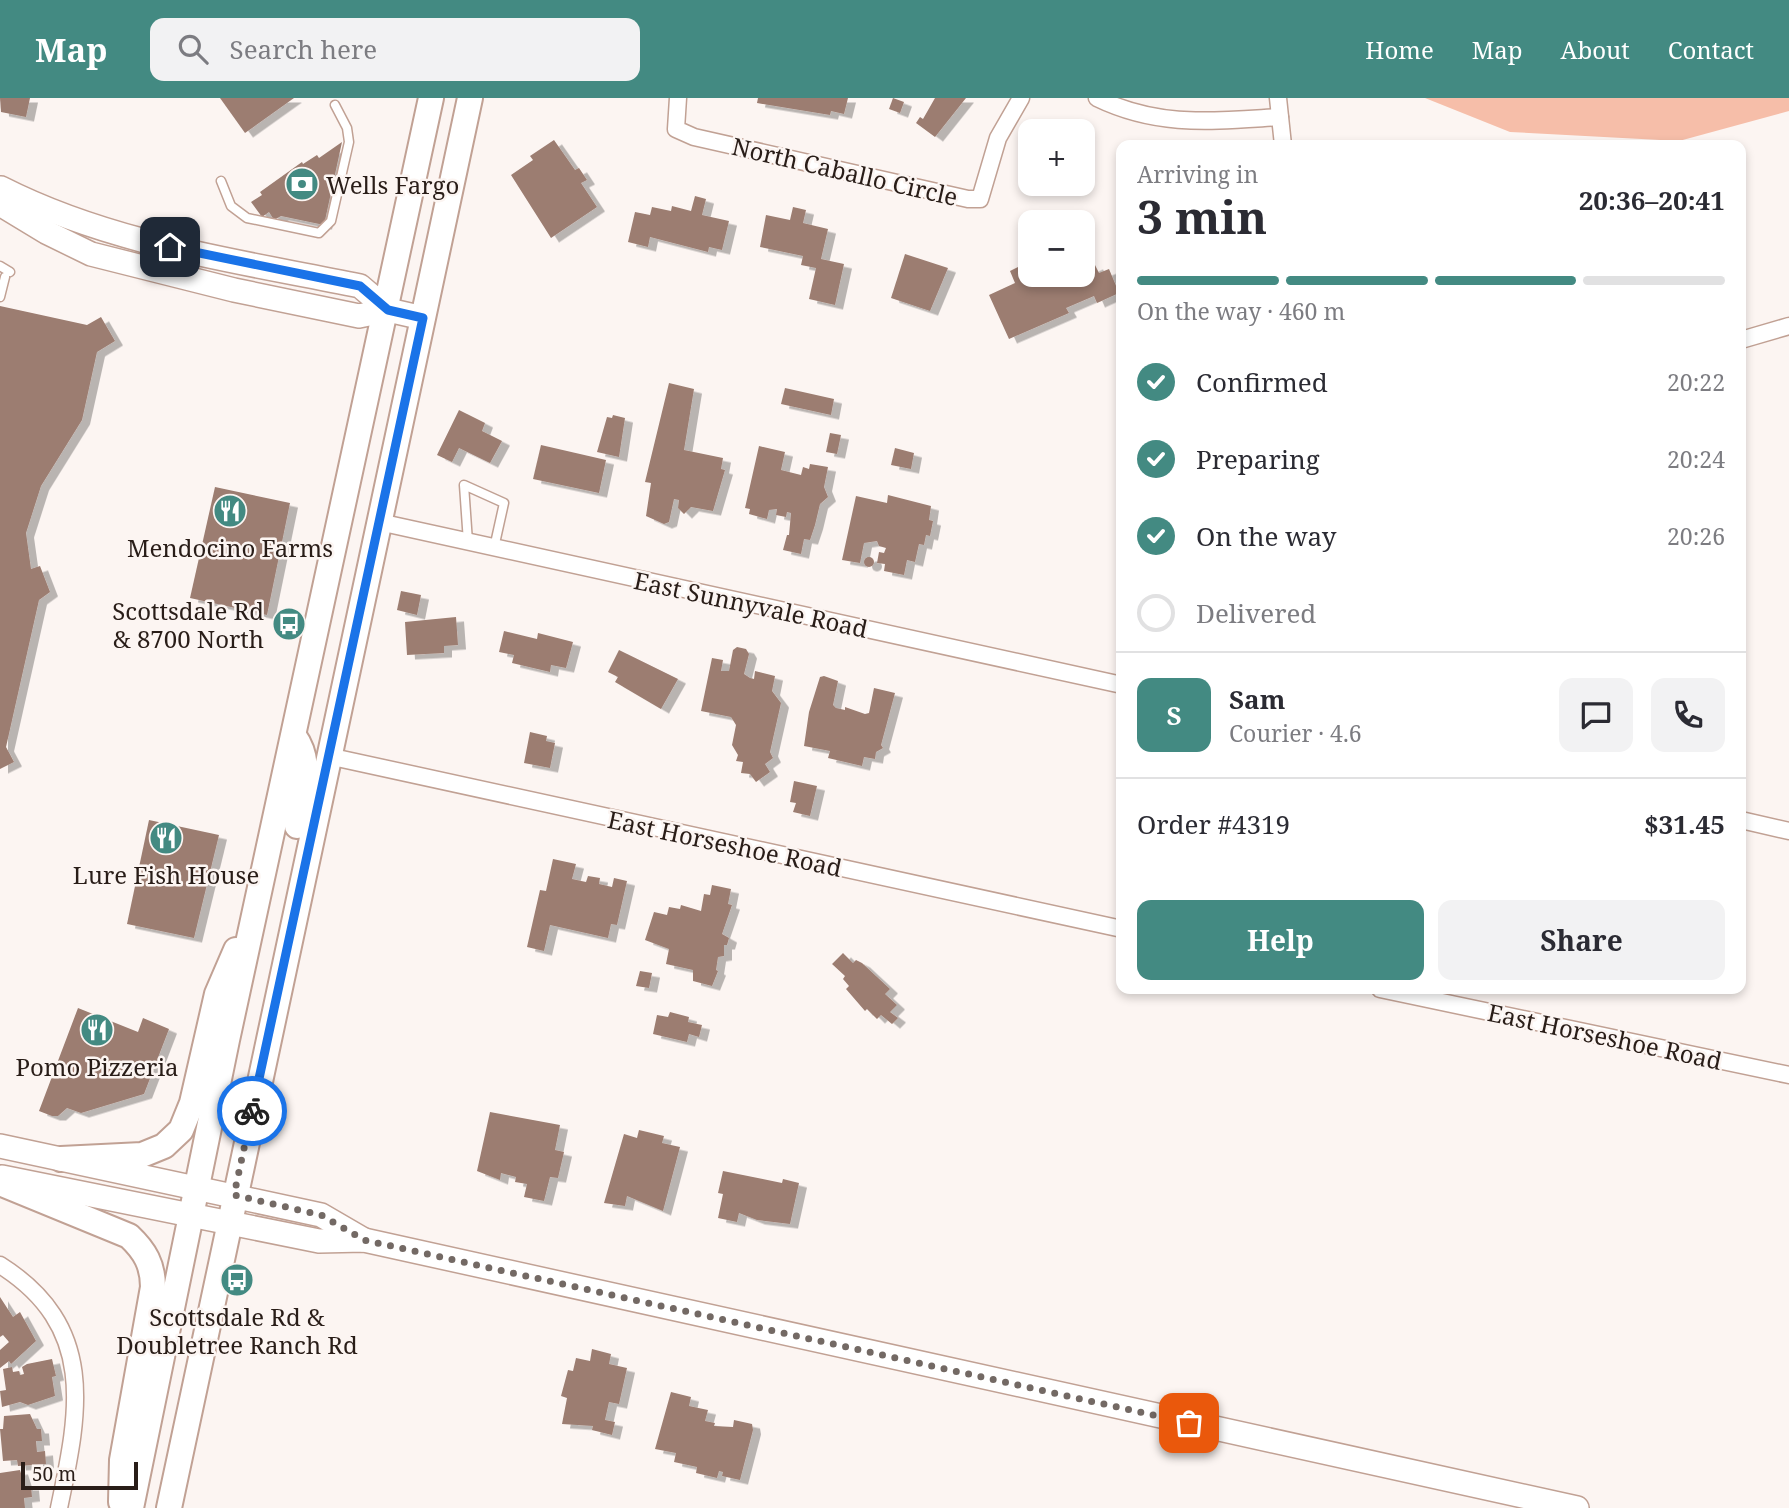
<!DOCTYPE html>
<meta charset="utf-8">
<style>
body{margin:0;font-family:"Noto Serif",serif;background:#f2f2f3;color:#2b2b33;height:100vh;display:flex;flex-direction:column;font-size:26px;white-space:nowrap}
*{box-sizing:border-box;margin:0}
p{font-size:23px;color:#7c7c81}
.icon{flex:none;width:38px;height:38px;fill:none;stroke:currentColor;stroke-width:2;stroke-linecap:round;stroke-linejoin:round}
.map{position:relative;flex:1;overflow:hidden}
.drawer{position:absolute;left:1116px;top:42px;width:630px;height:854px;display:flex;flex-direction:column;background:#fff;border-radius:14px;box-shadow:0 4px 10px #0003}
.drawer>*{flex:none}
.controls{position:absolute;left:1018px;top:21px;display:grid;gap:14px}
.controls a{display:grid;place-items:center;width:77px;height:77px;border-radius:14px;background:#fff;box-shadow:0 4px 10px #0003;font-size:35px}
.scale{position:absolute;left:21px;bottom:18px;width:117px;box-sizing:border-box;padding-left:7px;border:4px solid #291d18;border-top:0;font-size:19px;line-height:24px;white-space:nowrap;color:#291d18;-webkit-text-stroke:5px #fcf5f2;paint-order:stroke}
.pin{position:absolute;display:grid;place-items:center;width:60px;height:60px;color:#fff;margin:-30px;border-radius:14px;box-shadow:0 4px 10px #0006}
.courier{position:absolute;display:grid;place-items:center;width:70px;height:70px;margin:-35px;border:5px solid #1a73e8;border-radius:50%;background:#fff;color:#222;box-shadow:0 2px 9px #0007}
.headline em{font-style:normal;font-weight:700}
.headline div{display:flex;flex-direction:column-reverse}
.headline{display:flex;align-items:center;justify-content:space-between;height:119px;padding:0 21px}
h1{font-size:46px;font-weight:700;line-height:52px}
.bar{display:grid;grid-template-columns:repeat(4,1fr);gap:10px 7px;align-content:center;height:84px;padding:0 21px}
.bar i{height:9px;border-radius:5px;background:#e1e1e2}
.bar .on{background:#438a82}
.bar p{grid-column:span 4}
.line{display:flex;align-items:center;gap:18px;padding:0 21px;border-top:2px solid #e1e1e2}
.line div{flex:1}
.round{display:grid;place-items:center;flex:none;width:74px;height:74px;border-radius:14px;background:#f2f2f3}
ol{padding:0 21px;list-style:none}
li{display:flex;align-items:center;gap:21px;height:77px}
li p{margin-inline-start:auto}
li .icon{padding:7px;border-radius:50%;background:#438a82;color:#fff;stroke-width:4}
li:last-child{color:#7c7c81}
li i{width:38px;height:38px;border:4px solid #e1e1e2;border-radius:50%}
.action{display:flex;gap:14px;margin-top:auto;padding:14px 21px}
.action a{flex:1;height:80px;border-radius:14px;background:#438a82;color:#fff;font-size:28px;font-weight:700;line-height:80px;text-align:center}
.action a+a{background:#f2f2f3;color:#2b2b33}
header{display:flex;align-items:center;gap:42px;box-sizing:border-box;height:98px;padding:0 35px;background:#438a82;color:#fff}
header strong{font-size:33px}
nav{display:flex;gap:38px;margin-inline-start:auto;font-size:24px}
.search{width:490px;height:63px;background:#f2f2f3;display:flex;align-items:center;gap:18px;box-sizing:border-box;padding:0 24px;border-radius:14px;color:#7c7c81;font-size:26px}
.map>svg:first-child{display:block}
.green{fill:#f6bea9}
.building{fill:#9c7d71;filter:url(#shadow)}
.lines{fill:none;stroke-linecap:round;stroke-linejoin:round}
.lane-casing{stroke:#c1a194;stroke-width:11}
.street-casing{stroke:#c1a194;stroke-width:19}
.secondary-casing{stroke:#c1a194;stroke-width:26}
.primary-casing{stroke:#c1a194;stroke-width:28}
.lane{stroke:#fff;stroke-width:8}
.street{stroke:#fff;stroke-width:16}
.secondary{stroke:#fff;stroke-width:23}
.primary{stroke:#fff;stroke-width:24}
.done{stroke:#736964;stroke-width:7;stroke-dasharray:0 12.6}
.route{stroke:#1a73e8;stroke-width:9}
.labels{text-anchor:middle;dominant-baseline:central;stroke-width:5;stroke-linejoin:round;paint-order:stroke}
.street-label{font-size:24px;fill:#291d18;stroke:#fcf5f2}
.poi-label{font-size:24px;fill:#291d18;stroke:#fcf5f2}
</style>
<header>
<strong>Map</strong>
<div class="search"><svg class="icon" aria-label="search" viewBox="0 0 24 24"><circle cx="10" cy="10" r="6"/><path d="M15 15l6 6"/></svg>Search here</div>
<nav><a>Home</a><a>Map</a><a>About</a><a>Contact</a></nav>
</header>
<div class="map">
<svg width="1789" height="1410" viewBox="0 0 1789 1410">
<defs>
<filter id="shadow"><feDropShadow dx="8" dy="4.5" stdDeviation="0" flood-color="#0004"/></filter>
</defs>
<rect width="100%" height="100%" fill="#fcf5f2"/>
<polygon class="green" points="1425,0 1789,0 1789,13 1679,43 1510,34"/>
<g class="building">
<polygon points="0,0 30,0 26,19 1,14"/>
<polygon points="220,0 294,0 245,35"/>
<polygon points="758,0 848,0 844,16 831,13 830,17 757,5"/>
<polygon points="893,0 904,4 900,15 889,11"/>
<polygon points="935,0 966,0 935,39 916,25 920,19 923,21"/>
<polygon points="554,42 575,72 579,70 587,82 581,85 597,109 551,140 511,77 533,62 530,58"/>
<polygon points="342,44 324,127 281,118 274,122 269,114 262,119 251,104 262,97 260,94 302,64 303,66 317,57 319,60"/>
<polygon points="695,98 706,101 702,117 729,123 722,152 709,149 708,154 650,139 648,149 628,144 635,114 650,117 652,109 671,113 672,108 691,113"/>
<polygon points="793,109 806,112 803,125 828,131 821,161 844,166 835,207 809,201 816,170 801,167 803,158 760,149 766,117 790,122"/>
<polygon points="1031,155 1031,177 1083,177 1083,162 1087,171 1095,167 1099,175 1109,171 1119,195 1097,205 1094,198 1066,210 1069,215 1009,241 989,197 1015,185 1010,173 1028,164 1025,158"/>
<polygon points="905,156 948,170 930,213 891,200"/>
<polygon points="0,208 87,227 101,219 115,243 97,254 82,322 41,388 26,435 31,471 40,468 50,494 39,502 6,649 14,664 0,671"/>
<polygon points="669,285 694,291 684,352 723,360 721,371 725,372 713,413 691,409 684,416 678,410 679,402 674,401 669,424 664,426 646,418 651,385 645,384"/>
<polygon points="785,290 834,301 831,317 781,306"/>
<polygon points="459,312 485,325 482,333 502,343 490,365 459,350 452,364 437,357"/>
<polygon points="613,317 625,320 619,359 597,354 607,319 612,320"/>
<polygon points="830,335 841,337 837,356 826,354"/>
<polygon points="541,347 606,362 599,395 533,381"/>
<polygon points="759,348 785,354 781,372 801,377 803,369 809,371 810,366 828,369 824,389 828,399 820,406 815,427 810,442 804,441 801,456 783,452 787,437 789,437 791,415 787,414 786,419 776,417 777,411 769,412 767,421 749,416 750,411 745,410"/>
<polygon points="895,350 914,355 911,371 891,367"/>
<polygon points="215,389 290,405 267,517 190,500"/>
<polygon points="888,397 931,408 929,422 933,423 930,438 926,437 924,447 919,446 915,464 907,462 904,477 884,473 885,466 877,465 879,454 884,455 886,450 879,448 877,443 864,445 860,465 842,462 856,398 887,405"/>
<circle cx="869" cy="464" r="5"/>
<polygon points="401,493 421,497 417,517 397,512"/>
<polygon points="456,519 458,547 444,548 444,555 407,557 405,524"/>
<polygon points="504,533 537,541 538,535 573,544 566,570 551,567 550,574 512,565 514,557 499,554"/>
<polygon points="737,549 746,551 749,556 744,576 750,580 754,581 755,573 775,578 772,593 781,605 770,654 773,660 765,666 770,674 756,684 750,676 741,675 743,664 736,663 738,657 732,647 736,627 731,619 701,613 712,560 723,562 721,573 729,573 733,552"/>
<polygon points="619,552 678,581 661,611 615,584 618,579 608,574"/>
<polygon points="824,578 838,583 833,607 836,610 845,612 845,609 865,616 869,615 874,590 895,595 881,647 883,650 876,654 875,661 864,659 862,668 828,660 830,653 804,648 809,614 820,579"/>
<polygon points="530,634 547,638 546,643 555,645 550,670 524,665"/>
<polygon points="794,683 817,688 810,718 793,714 796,705 790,704"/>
<polygon points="149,722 219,737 194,840 127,826"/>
<polygon points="553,761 576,766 572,781 586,784 588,778 600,780 599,786 612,789 614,780 627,783 617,827 611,826 608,840 550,827 544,853 527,849 540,792 546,793"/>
<polygon points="712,787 731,791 728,806 732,807 722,836 729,840 727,847 724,847 724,858 718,859 716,872 718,873 712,888 693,883 693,872 666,866 669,851 645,842 654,814 667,817 669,809 680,811 681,807 701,813 704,796 710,797"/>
<polygon points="843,855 853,865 856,862 862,865 890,891 885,896 897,907 890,914 898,920 892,926 881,917 877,921 867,911 865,913 846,891 849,888 843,881 845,878 832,866"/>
<polygon points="640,873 652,875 649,890 636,888"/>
<polygon points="78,910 138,934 143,920 169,931 144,996 81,1015 67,1010 58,1018 52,1018 39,1013"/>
<polygon points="670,914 689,919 688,924 702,927 699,939 689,936 687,944 653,936 657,917 668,919"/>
<polygon points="490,1014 560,1027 555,1052 564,1054 558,1080 550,1079 544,1103 524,1099 527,1086 515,1084 516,1079 501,1075 500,1082 477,1073"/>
<polygon points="639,1032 664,1038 662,1045 680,1049 663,1113 627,1098 625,1108 604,1105 624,1036 637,1040"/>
<polygon points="723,1073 782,1085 783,1081 799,1085 790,1126 757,1122 739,1115 737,1124 718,1120 723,1096 718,1095"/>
<polygon points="0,1199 13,1219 20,1214 36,1243 11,1266 9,1263 0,1270 0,1252 9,1244 3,1237 0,1239"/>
<polygon points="592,1251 611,1256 609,1266 627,1270 619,1306 609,1304 605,1322 615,1324 612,1337 592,1332 593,1328 562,1326 567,1300 561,1298 568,1272 573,1273 576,1260 590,1263"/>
<polygon points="52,1261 56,1278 52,1279 55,1298 28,1307 20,1304 2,1309 0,1293 6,1292 3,1271 12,1269 13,1274 19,1273 20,1277 24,1276 22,1269 27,1266"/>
<polygon points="671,1294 691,1299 689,1308 708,1312 705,1323 715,1325 714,1328 733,1329 734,1322 752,1326 753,1332 740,1382 722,1378 723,1374 719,1373 717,1380 696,1375 697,1369 674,1364 676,1355 655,1351"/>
<polygon points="30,1316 37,1331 41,1331 42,1343 36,1343 37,1354 45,1353 46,1366 18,1368 17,1362 3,1363 0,1331 3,1331 4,1318"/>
<polygon points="20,1372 25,1388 31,1388 32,1399 24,1400 25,1410 0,1410 0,1375"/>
</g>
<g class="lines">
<defs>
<g id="lane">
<polyline points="221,83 231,108 247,120 319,135 331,123 349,44 347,30 335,7"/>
<polyline points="0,168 10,174"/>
<polyline points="0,199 5,179"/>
<polyline points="468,444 464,387 504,405 494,450"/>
</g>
<g id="street">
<polyline points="678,0 676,31 694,39 968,101 980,101 998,40 1021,0"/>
<path d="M1097,0C1159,30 1213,23 1280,19"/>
<polyline points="1278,0 1283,47"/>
<polyline points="1741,242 1789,228"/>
<polyline points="379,424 1122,587"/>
<polyline points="328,658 1122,831"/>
<polyline points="1741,722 1789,733"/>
<polyline points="1380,891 1789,977"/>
<path d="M0,1167C98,1229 79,1314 59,1410"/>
</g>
<g id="secondary">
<path d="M1,90C113,147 239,163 360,188L388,212"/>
<polyline points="0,106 46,134 91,156 234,192 359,218 388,212 423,220"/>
<polyline points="0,1048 321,1117 364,1142"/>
<polyline points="2,1079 319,1143 364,1142 1577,1410"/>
</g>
<g id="primary">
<path d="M294,638C314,666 302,696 297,728"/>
<polyline points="61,1061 142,1057 164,1048 181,1032 192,1005 217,896 236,852"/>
<path d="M0,1085L129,1138C145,1153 153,1167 153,1189L122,1362L121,1404"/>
<polyline points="131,1410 227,942 431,0"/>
<polyline points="169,1410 470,0"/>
</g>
</defs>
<use href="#lane" class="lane-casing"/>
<use href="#street" class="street-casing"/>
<use href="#secondary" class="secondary-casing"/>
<use href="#primary" class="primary-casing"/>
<use href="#lane" class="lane"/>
<use href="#street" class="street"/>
<use href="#secondary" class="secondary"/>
<use href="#primary" class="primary"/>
</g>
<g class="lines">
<polyline class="done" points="252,1013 234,1097 321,1117 364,1142 1189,1325"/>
<polyline class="route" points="170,149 360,188 388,212 423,220 252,1013"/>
</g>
<defs>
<symbol id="bank-disc" viewBox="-11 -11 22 22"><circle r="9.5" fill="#438a82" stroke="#fcf5f2"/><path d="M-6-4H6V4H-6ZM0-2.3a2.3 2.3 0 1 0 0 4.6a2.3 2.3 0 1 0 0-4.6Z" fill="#fff"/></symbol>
<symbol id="restaurant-disc" viewBox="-11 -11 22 22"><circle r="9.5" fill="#438a82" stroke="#fcf5f2"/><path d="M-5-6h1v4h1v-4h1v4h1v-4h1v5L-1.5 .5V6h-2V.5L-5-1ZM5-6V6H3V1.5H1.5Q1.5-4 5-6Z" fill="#fff"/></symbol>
<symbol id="bus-disc" viewBox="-11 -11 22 22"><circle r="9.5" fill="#438a82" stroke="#fcf5f2"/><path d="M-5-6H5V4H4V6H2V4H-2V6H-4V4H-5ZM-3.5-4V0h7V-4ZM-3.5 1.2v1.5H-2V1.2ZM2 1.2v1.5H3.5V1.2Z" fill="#fff"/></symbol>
</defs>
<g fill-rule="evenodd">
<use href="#bank-disc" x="283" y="67" width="38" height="38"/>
<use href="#restaurant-disc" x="211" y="394" width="38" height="38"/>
<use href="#bus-disc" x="270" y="507" width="38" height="38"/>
<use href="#restaurant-disc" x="147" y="721" width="38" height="38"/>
<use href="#restaurant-disc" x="78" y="913" width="38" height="38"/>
<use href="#bus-disc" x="218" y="1163" width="38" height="38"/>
</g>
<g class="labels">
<g class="street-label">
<text transform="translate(845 73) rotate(13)">North Caballo Circle</text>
<text transform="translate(751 506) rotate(12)">East Sunnyvale Road</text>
<text transform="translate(725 745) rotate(12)">East Horseshoe Road</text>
<text transform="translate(1605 938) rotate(12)">East Horseshoe Road</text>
</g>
<g class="poi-label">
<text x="326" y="86" text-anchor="start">Wells Fargo</text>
<text x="230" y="449">Mendocino Farms</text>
<text x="264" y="512" text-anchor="end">Scottsdale Rd<tspan x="264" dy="28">&amp; 8700 North</tspan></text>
<text x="166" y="776">Lure Fish House</text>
<text x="97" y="968">Pomo Pizzeria</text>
<text x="237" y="1218">Scottsdale Rd &amp;<tspan x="237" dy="28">Doubletree Ranch Rd</tspan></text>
</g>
</g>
</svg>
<div class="controls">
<a>+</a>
<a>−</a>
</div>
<div class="scale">50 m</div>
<div class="pin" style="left:1189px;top:1325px;background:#ea580c"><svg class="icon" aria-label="bag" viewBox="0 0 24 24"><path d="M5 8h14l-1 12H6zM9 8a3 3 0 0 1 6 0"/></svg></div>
<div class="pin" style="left:170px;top:149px;background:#1f2937"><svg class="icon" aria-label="home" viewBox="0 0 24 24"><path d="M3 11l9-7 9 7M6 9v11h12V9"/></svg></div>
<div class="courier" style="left:252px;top:1013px"><svg class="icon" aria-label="bike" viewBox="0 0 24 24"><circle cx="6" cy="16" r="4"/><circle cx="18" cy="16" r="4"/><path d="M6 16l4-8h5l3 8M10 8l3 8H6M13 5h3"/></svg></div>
<section class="drawer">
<div class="headline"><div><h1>3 min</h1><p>Arriving in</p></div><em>20:36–20:41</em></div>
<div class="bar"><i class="on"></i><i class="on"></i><i class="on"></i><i></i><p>On the way · 460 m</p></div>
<ol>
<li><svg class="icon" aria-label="check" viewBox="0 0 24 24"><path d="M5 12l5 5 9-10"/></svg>Confirmed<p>20:22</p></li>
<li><svg class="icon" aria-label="check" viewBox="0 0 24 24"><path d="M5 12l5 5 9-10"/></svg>Preparing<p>20:24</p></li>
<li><svg class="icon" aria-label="check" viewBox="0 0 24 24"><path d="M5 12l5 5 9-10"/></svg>On the way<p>20:26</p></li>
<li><i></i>Delivered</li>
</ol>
<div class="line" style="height:126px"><b class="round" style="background:#438a82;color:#fff">S</b><div><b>Sam</b><p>Courier · 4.6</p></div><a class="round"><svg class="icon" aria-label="chat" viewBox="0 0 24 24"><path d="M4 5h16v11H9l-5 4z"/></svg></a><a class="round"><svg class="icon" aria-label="phone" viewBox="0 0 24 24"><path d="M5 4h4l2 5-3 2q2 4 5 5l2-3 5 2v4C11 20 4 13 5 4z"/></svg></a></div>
<div class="line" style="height:91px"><div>Order #4319</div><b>$31.45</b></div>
<div class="action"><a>Help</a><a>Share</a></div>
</section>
</div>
